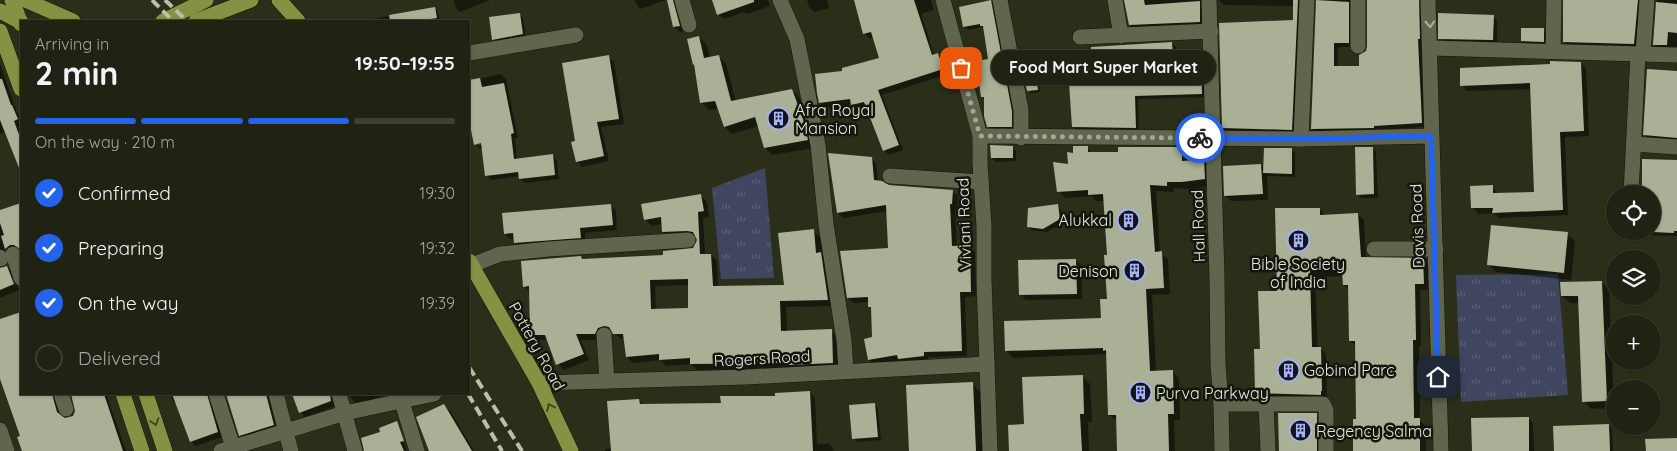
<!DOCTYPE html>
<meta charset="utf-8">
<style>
body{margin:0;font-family:Quicksand,sans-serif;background:#2d2f22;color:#f1f3f6;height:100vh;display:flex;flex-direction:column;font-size:19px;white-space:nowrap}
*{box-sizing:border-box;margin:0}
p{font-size:16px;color:#a2a4a0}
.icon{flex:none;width:28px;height:28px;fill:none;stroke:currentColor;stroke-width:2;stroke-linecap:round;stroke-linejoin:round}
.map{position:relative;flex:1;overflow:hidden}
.side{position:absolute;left:20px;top:20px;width:450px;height:375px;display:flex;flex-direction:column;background:#202314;border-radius:0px;box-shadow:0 1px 4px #0004,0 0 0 1px #3d4034}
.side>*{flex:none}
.fabs{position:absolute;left:1606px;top:185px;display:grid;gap:10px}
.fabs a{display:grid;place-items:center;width:55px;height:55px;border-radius:50%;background:#202314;box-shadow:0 1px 4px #0004,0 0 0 1px #3d4034;font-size:25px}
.pin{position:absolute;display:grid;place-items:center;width:42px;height:42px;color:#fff;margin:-21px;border-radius:10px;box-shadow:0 2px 8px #0006}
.courier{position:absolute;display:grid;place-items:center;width:50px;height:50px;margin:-25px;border:4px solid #2563eb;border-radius:50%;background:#fff;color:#222;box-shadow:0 1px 6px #0007}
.bubble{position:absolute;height:35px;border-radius:18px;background:#202314;box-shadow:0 1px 4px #0004,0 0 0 1px #3d4034;font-size:16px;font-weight:800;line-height:35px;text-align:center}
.summary em{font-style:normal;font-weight:800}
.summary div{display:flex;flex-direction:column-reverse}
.summary{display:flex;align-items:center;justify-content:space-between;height:85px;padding:0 15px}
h1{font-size:32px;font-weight:800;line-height:38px}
.bar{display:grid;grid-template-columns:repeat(4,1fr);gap:8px 5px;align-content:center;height:60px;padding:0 15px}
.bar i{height:6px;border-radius:4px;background:#3d4034}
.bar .selected{background:#2563eb}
.bar p{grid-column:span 4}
ol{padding:0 15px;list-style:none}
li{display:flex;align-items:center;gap:15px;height:55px}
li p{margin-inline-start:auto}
li .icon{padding:5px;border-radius:50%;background:#2563eb;color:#fff;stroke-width:4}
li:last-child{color:#a2a4a0}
li i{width:28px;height:28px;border:2px solid #3d4034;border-radius:50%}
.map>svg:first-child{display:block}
.grass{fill:url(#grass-tufts)}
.shadow{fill:#0007;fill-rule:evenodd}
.building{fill:#a9b096;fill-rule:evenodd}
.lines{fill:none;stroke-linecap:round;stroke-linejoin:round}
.minor-casing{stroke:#131704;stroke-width:16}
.major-casing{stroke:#131704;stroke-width:16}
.minor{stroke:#60664e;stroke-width:15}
.major{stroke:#839243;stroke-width:15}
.rail{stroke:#babeae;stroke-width:4;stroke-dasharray:10 5;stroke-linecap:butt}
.oneway{stroke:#afb3a1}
.oneway2{stroke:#404823}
.done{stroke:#a3a796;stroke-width:5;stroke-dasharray:0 9}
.route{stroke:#2563eb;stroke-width:6}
.labels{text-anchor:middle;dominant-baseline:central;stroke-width:5;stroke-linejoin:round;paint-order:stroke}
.poi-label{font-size:16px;fill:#e3e7d9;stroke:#14160d;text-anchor:start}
.street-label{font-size:16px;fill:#e3e7d9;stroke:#14160d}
</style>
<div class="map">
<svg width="1677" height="451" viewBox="0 0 1677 451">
<defs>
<pattern id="grass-tufts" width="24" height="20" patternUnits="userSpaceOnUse" patternTransform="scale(1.25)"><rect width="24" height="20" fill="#414660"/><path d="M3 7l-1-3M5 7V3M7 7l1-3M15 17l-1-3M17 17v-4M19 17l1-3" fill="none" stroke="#5c6176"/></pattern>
</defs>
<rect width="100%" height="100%" fill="#2b2f1a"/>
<g class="grass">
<polygon points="765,168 774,278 721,279 712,188"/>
<polygon points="1558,274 1568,395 1461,402 1456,275"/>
</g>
<g class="shadow">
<polygon points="454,0 490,0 460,12 456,9"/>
<polygon points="634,0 666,0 640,9"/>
<polygon points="668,0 680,0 678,4 684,31 680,32 674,27"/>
<polygon points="713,0 768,0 770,6 747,14 744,12 724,19 718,14"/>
<polygon points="807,0 827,0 829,8 814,12 809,7"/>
<polygon points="855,0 931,0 934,10 921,14 934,55 938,54 943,59 948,74 882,95 903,150 889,155 884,150 867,107 857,109 852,104 825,108 820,103 881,59 874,37 869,38 864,33"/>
<polygon points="1126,0 1205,0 1204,26 1134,29 1130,25"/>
<polygon points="1219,0 1303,0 1296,133 1228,132 1223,127 1295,21 1294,6 1224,5"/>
<polygon points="1318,0 1354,0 1353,47 1338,47 1338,67 1360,67 1368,51 1369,0 1419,0 1420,14 1423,17 1424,43 1421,43 1426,127 1316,133 1312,129"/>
<polygon points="1565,0 1644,0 1638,48 1568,46 1564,42"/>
<polygon points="1657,0 1677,0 1677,49 1658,49 1654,44"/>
<polygon points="990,1 994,5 1015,116 1015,130 992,130 988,126 985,99 982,96 990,60 984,29 983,27 968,30 964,26"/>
<polygon points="434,8 438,12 440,21 362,21"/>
<polygon points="519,14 523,18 526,38 497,43 493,39"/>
<polygon points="1493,16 1497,20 1497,44 1444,42 1440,38"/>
<polygon points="1544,30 1547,33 1547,45 1526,44 1522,41"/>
<polygon points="699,37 707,45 710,58 719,56 726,64 736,102 792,90 800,98 810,127 814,148 772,155 765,148 759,126 732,134 725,127 719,109 709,110 701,102 696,66 694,64 689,40"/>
<polygon points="1172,43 1176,47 1176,56 1201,55 1204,59 1205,97 1138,99 1139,131 1077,131 1073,127"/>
<polygon points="608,57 614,62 624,124 601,127 609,161 582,167 577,161 577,142"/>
<polygon points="1033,60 1036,63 1040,92 1031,93 1028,90"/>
<polygon points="0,63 16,110 21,120 21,126 19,126 21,132 21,173 6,132 0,134"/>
<polygon points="1581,63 1586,69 1589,136 1565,137 1568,215 1499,218 1494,213 1478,214 1473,208 1492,187 1498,194 1536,193 1532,89 1467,91 1462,85 1551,66"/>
<polygon points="1677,73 1677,141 1649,139 1645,135"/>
<path d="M501,74L506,79L518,138H515L517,160L552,155L557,160L559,179L525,183L520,179V176L491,180L487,175L483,148L480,149L475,144L469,115V81ZM487,141L488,143L477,146V143Z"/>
<polygon points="1012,147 1016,151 1016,161 996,162 992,158"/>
<polygon points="1087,148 1092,153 1120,153 1181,149 1188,155 1188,161 1204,160 1210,167 1211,186 1189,189 1174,188 1174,192 1156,191 1160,253 1168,259 1170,294 1152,295 1156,372 1172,372 1179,378 1180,420 1174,420 1175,451 1118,451 1117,421 1109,415 1108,354 1013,358 1007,351 1006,322 1103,319 1108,300 1108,256 1104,201 1096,201 1092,196 1065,198 1059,191 1075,154"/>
<polygon points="1373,148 1376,152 1378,198 1361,198 1357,194"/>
<polygon points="1292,150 1295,153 1295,177 1267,176 1268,200 1231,201 1225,196 1261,165 1264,168"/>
<polygon points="871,158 876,164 878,182 888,186 952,191 958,196 957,209 955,209 957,247 969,247 975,252 976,296 965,297 967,356 928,357 929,361 904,364 901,360 874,365 869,360 873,338 872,310 870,307 869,302 854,303 848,298 889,250 888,211 843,218 838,213"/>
<polygon points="1677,162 1677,236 1643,235 1639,231 1652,231"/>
<path d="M701,196L707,202L709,217L703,218L705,255H711L717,261L718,287L785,286L813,231L820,237L822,255L827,260L834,306L786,307L787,332L831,331L838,337L839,369L697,370L691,364L666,366L661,360L633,363L627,357L625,339H621L614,332L605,333L601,340H581L589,360L564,370L558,364L548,340H537L531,334L530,292L524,286L581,258L584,260L664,257L690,250L697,245V237L669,238L663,232L662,224L652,226L645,219ZM689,285L690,309L656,310L655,286Z"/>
<polygon points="21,205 21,244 0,251 0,212"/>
<polygon points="610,205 616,210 617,230 585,233 585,242 520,248 515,243 515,238 510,239 505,234"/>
<polygon points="1057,206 1061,210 1063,223 1047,232 1032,230 1028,227"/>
<polygon points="1320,209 1325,215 1358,215 1364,220 1366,258 1423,260 1429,266 1429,290 1420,290 1421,346 1419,346 1420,420 1425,426 1426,451 1355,451 1357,420 1356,347 1350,340 1349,290 1344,285 1343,276 1315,277 1318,348 1320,348 1326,354 1327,397 1326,397 1326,400 1262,398 1256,392 1262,350 1278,292"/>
<polygon points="1567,234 1575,241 1571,280 1496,272 1489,265"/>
<polygon points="1076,260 1082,266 1082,299 1026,300 1020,294"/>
<polygon points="7,267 12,273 19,290 0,298 0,269"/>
<polygon points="1601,282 1609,289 1614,408 1591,409 1584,401 1579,303 1570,303 1562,296"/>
<polygon points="21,313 21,394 58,394 56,398 61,418 65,420 74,417 77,410 71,394 106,394 126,451 23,451 21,437 0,375 0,321"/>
<polygon points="1082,376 1090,384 1092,422 1088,422 1089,451 1011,451 1026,426"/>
<polygon points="972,383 980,392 983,451 910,451"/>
<polygon points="810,392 815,398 817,445 829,443 834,451 605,451 605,449 612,448 639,400 644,405 722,405"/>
<polygon points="170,394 213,394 222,437 196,446 191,441 178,406 173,401"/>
<polygon points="227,394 268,394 279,430 245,440 240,435"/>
<polygon points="293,394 338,394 336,406 305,417 300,412"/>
<polygon points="350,394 387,394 357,405 352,399"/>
<polygon points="444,405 451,412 474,451 431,451"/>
<polygon points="874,405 878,408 881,440 857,442 853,438"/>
<polygon points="1316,415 1328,427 1328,451 1280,451"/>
<polygon points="1528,418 1533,423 1534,451 1474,451"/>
<polygon points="1609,425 1612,429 1613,451 1555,451"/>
<polygon points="400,431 407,451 365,451"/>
</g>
<g class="building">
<polygon points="667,0 673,0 680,26 673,27"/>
<polygon points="712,0 754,0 754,2 717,15"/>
<polygon points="854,0 914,0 932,55 938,53 943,69 878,90 899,145 883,151 864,102 851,105 850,99 819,103 817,93 815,74 842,71 842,68 879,58 871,32 863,34"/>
<polygon points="991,0 1012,111 1012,127 987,127 984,116 984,97 981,97 976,61 988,59 983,26 980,26 980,24 963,27 959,7"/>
<polygon points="1124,0 1144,0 1145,5 1200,1 1200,22 1129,25"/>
<polygon points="1293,0 1298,0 1292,130 1222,128 1219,23 1293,20"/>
<polygon points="1316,0 1349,2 1349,43 1334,43 1334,66 1359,66 1359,55 1366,51 1367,46 1367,0 1419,0 1420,39 1418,39 1422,123 1374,126 1374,128 1311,129"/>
<polygon points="1563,0 1638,0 1634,44 1563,42"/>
<polygon points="1656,2 1677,4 1677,33 1668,32 1667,45 1653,45"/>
<polygon points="435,7 437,18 418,21 390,21 389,15"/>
<polygon points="520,13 523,34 492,40 489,17"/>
<polygon points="1438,13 1494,15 1493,40 1438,39"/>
<polygon points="1521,28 1544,28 1544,42 1521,41"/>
<polygon points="699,36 704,58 719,55 731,101 792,89 803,119 808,140 764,148 755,117 724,127 715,101 700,103 694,64 693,65 687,39"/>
<polygon points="1172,42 1173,55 1201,54 1202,94 1135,96 1136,128 1072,127 1067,54 1091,52 1091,47"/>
<polygon points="609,55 619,119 597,122 604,156 576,162 571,142 575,141 562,63"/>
<polygon points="1034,59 1038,90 1027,91 1021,61"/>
<polygon points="1550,61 1581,62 1584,131 1560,132 1563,210 1492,213 1493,208 1471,208 1470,186 1493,185 1493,193 1534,192 1530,83 1460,86 1460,68 1550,64"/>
<polygon points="1647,69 1677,71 1677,138 1643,135"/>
<polygon points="480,78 482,87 504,83 514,133 511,134 514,159 553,154 555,175 519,179 518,172 485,176 481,143 474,145 469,120 469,80"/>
<polygon points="0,79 2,79 11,105 12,105 18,119 14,121 21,140 21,173 0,120"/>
<polygon points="990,145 1013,146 1013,158 991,158"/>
<polygon points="1073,146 1088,146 1088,152 1118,152 1118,147 1182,147 1182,161 1204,159 1205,179 1182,182 1167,182 1167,186 1150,185 1155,252 1162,251 1164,288 1146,289 1150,371 1173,370 1174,414 1168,414 1169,451 1117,451 1116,415 1108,415 1106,350 1103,351 1103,348 1005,351 1004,321 1101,318 1100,299 1107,299 1104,255 1107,255 1103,194 1088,195 1088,190 1057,192 1053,162 1068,164 1067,152 1073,153"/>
<polygon points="1355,147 1373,147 1374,194 1356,195"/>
<polygon points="1264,148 1292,148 1292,174 1263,173"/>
<polygon points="828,153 872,157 874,180 882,181 889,185 953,190 952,204 950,204 952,246 970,245 971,292 960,292 962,351 924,352 924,356 898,359 897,355 868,360 864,339 872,337 871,307 868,307 868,297 847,298 840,251 888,248 886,205 837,213"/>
<polygon points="1642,159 1677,160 1677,231 1674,231 1674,233 1652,232 1652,194 1642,194"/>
<polygon points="1261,164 1263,194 1224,196 1223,166"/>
<path d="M701,194L704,211L698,212L700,254H711L713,286L784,285L778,233L814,229L816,253L821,252L828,300L780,301L781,331L832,329L833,363L787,365V363L690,364V358L659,360V354L626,357L623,334H613L609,327L604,326L598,328L595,334H576L584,354L556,365L545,335H530L529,286L523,287L521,261L581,256L582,259L663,255V251L693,248L697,240L693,232L687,231L662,232L661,217L644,220L641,204ZM688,279V308L651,309L650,280Z"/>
<polygon points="21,203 21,250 14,245 10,245 5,249 1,236 4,235 0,223 0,210"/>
<polygon points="611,204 613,225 580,228 581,238 514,243 513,233 504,234 502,213"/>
<polygon points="1058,204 1060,219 1043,229 1027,227 1028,208"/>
<polygon points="1275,208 1320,208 1320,215 1358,213 1361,257 1423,258 1424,284 1415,284 1416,340 1413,340 1414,418 1420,418 1420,451 1353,451 1353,419 1356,419 1355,341 1349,341 1348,285 1343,285 1342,271 1310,271 1312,347 1321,347 1322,391 1321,391 1321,395 1255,393 1254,349 1260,349 1258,291 1277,291"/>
<polygon points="1491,225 1568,232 1564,273 1487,265"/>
<polygon points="1076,259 1077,294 1019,295 1018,260"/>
<polygon points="7,266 14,284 0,290 0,268"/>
<polygon points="1602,281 1607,401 1582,402 1578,296 1561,296 1560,282"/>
<polygon points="21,312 21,394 52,394 57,412 65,418 73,416 75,411 71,394 104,394 123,451 22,451 17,437 20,436 0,379 0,319"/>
<polygon points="1083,375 1084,414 1080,414 1082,451 1009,451 1008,425 1024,424 1022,377"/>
<polygon points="973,382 976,451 909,451 906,385"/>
<polygon points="810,391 813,451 611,451 607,401 639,399 640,404 721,403 720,396 775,396 775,393"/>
<polygon points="172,394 207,394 218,432 190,442"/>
<polygon points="226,394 266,394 274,425 239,436"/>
<polygon points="292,394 330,394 331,401 299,413"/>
<polygon points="875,403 878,437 852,439 849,405"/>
<polygon points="444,404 472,451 429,451 416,417"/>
<polygon points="1278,413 1317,413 1317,451 1279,451"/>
<polygon points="1529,417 1529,451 1472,451 1471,418"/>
<polygon points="397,421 404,441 400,442 404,451 364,451 361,438 380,432 379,428"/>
<polygon points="1609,424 1610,451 1554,451 1553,426"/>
<polygon points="1677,438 1677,451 1646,451 1645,439"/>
</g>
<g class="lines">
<defs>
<g id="minor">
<polyline points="682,0 689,25"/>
<polyline points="780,0 797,39 818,145 826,224 844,340 846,371"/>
<polyline points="943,0 980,136 980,163 984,226 984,280 990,451"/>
<polyline points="1000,0 1021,110 1021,138"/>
<polyline points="1115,0 1121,36"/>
<polyline points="1209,0 1217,279 1218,364 1221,404 1222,451"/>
<polyline points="1358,0 1358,46"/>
<polyline points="1428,0 1441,451"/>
<polyline points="1080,37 1211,31"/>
<polyline points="1431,48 1677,55"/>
<polyline points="1553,51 1554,0"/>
<polyline points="469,53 576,35"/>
<polyline points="1643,54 1647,0"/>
<polyline points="980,136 1301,139 1431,136"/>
<polyline points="1301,139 1307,0"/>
<polyline points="1634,144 1677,147"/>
<polyline points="890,176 981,182"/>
<polyline points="1631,194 1638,54"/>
<polyline points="1374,249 1436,249"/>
<polyline points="13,254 21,278"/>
<polyline points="0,257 1,259"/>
<polyline points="472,265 500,254 548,249 688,240"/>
<polyline points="604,335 607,381"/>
<polyline points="539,383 746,377 987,364"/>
<polyline points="61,394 66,409"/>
<polyline points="216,394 233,447"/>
<polyline points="276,394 291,451"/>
<polyline points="339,394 355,451"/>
<polyline points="402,402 417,451"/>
<polyline points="1266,403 1268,451"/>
<polyline points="1221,404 1323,404 1326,410 1326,451"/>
<polyline points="0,430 7,451"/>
<polyline points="221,451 345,413 434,394"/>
</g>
<g id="major">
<polyline points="12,0 21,24"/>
<polyline points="25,0 73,21"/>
<polyline points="279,0 298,21"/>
<polyline points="0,11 21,22"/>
<polyline points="163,21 206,0"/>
<polyline points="196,21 251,0"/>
<polyline points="0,31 21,89"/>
<polyline points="469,261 539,383 571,451"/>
<polyline points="123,394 142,451"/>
<polyline points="146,394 165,451"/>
</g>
</defs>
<use href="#minor" class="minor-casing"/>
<use href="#major" class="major-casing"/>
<use href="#minor" class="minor"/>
<use href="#major" class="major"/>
<g class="rail">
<polyline points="152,0 173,21"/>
<polyline points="165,0 187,21"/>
<polyline points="469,367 522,451"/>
<polyline points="468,394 502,451"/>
</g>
</g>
<defs><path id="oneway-chevron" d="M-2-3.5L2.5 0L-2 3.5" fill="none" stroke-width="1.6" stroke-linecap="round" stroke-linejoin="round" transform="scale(1.25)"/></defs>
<use class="oneway" href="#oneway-chevron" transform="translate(1430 24) rotate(87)"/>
<g class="oneway2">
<use href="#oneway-chevron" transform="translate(550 407) rotate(-115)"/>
<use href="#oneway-chevron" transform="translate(155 422) rotate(72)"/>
</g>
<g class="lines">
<polyline class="done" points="961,68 980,136 1200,138"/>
<polyline class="route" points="1200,138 1301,139 1431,136 1438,377"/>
</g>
<defs>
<symbol id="building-ring" viewBox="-11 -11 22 22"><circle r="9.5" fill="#14160d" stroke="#a4b1fc" stroke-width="1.5"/><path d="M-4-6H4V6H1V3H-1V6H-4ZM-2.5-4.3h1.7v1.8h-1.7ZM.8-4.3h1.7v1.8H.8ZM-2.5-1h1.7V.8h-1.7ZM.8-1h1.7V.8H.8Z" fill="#a4b1fc"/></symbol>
</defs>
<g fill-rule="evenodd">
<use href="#building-ring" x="766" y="106" width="25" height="25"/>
<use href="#building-ring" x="1116" y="208" width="25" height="25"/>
<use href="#building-ring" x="1286" y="228" width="25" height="25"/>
<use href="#building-ring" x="1122" y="258" width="25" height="25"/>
<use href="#building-ring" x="1276" y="358" width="25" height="25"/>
<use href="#building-ring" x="1128" y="380" width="25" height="25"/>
<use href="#building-ring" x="1288" y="418" width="25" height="25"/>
</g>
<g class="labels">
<g class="poi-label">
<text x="795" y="110">Afra Royal<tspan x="795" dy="18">Mansion</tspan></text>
<text x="1112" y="220" text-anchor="end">Alukkal</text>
<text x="1298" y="264" text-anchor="middle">Bible Society<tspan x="1298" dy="18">of India</tspan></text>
<text x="1118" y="271" text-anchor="end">Denison</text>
<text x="1304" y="370">Gobind Parc</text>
<text x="1156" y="393">Purva Parkway</text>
<text x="1316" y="431">Regency Salma</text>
</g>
<g class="street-label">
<text transform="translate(964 224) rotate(-92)">Viviani Road</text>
<text transform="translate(1198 226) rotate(-92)">Hall Road</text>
<text transform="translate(1417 226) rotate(-92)">Davis Road</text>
<text transform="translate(537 346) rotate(61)">Pottery Road</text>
<text transform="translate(762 358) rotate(-3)">Rogers Road</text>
</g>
</g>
</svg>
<div class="fabs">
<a><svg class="icon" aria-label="locate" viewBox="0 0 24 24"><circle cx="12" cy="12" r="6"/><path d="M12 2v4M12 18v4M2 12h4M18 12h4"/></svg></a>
<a><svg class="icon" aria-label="layers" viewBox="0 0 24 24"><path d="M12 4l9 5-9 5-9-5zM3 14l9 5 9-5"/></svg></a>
<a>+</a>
<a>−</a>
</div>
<div class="pin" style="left:961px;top:68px;background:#ea580c"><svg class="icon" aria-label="bag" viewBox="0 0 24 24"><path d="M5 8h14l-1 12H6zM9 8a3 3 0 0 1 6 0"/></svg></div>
<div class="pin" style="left:1438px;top:377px;background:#1f2937"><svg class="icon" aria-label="home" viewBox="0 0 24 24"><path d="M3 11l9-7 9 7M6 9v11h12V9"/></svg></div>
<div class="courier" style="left:1200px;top:138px"><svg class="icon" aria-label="bike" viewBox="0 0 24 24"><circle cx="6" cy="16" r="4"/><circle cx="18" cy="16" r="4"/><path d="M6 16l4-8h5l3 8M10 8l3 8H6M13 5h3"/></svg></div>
<div class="bubble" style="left:991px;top:50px;width:225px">Food Mart Super Market</div>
<section class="side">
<div class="summary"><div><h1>2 min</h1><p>Arriving in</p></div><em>19:50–19:55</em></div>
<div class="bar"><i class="selected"></i><i class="selected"></i><i class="selected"></i><i></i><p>On the way · 210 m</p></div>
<ol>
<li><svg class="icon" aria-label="check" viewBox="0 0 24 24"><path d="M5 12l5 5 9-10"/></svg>Confirmed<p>19:30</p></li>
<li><svg class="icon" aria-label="check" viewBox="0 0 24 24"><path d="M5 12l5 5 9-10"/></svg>Preparing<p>19:32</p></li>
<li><svg class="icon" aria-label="check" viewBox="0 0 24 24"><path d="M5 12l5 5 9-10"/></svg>On the way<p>19:39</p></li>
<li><i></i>Delivered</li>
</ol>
</section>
</div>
